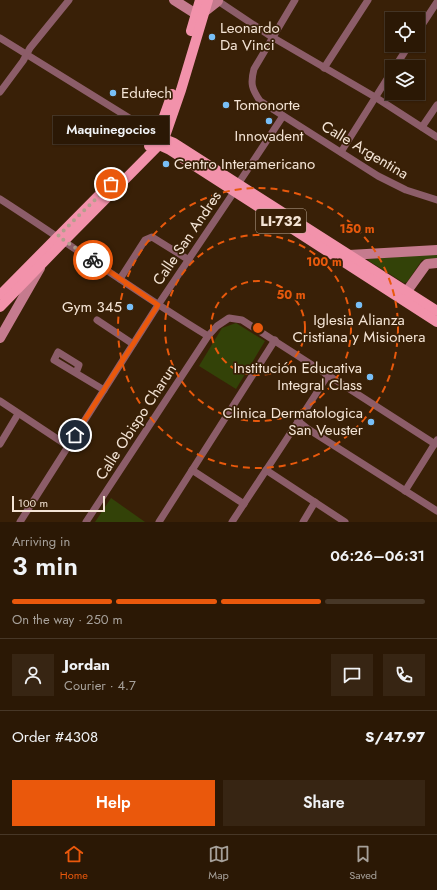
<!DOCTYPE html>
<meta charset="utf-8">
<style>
body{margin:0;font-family:Jost,sans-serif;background:#372513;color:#f1f3f6;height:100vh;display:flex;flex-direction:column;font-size:15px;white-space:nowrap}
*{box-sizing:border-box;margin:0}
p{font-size:13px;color:#a6a09a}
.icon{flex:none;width:22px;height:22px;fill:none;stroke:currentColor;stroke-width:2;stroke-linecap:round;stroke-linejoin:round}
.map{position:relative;height:522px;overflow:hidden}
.side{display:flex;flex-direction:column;background:#2b1805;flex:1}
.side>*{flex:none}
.controls{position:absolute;left:385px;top:12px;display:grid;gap:8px}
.controls a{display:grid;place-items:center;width:40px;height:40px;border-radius:0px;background:#2b1805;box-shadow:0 1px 3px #0004,0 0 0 1px #473727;font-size:20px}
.scale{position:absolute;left:12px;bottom:10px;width:93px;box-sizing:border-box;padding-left:4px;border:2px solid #f4e4d5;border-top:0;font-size:11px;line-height:14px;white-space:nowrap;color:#f4e4d5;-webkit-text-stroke:3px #392007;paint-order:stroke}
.pin{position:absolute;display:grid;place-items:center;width:34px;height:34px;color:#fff;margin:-17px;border:2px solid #fff;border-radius:50%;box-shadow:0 1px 4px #0007}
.courier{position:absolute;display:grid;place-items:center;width:40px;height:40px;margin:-20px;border:3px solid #ea580c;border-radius:50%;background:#fff;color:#222;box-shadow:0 1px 5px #0007}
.bubble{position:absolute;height:28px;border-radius:0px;background:#2b1805;box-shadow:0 1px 3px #0004,0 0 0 1px #473727;font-size:13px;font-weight:600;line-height:28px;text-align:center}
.overview em{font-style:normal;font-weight:600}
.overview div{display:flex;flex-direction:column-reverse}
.overview{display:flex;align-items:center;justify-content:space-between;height:68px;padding:0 12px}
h1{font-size:26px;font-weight:600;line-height:30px}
.bar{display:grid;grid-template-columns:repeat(4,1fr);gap:6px 4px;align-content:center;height:48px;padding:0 12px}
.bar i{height:5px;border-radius:3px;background:#473727}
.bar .active{background:#ea580c}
.bar p{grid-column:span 4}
.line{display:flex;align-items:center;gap:10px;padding:0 12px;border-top:1px solid #473727}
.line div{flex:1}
.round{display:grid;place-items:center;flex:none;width:42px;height:42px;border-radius:0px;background:#372513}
.primary-button{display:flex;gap:8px;margin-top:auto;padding:8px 12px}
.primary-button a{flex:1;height:46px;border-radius:0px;background:#ea580c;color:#fff;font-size:16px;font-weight:600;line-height:46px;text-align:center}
.primary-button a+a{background:#372513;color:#f1f3f6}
.dock{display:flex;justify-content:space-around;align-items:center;height:56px;border-top:1px solid #473727;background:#2b1805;font-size:11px;color:#a6a09a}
.dock a{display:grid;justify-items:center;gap:2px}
.dock .active{color:#ea580c}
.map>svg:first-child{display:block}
.green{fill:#334208}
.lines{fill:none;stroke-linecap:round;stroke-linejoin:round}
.street{stroke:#8c5d69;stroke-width:7}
.secondary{stroke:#c57b8e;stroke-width:10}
.primary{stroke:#f292ab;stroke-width:10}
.done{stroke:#b39f8d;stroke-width:4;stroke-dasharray:0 7.2}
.route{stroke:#ea580c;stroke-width:5}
.ring{fill:none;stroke:#e8590c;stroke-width:2;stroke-dasharray:7 5}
.poi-dot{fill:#78bff7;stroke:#392007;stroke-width:1.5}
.labels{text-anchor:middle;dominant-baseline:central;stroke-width:3.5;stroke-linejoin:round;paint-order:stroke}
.shield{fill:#392007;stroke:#bca997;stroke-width:1}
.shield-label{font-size:14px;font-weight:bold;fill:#f4e4d5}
.poi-label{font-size:15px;fill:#f4e4d5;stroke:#392007;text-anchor:start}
.street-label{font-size:15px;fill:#f4e4d5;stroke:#392007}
.centre{fill:#e8590c;stroke:#392007;stroke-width:2}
.ring-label{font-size:12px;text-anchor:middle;font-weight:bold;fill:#e8590c;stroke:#392007;stroke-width:3.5;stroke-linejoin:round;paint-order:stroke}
</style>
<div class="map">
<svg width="437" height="522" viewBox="0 0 437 522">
<rect width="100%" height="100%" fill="#392007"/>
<g class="green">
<polygon points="437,254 437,259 422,260 407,282 404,283 369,261 368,259"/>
<polygon points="236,323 265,341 236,389 199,366 222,328"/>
<polygon points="111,498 145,522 95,522"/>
</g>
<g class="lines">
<g class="street">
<path d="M295,0L254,69C250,84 252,89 260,101L378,176L406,190L437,200"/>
<polyline points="218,1 272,37 375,97 437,137"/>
<polyline points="418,31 437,2"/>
<polyline points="0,38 160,137"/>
<polyline points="395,67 409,45"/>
<polyline points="324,68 368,0"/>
<polyline points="0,92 23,61 30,48 69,0"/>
<polyline points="422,127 437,105"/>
<polyline points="341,152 392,71"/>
<polyline points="238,184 283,116"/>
<path d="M0,199C70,244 137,293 208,336"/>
<polyline points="120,279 145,240 152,237 189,260"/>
<polyline points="97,320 133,344"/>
<polyline points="76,373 79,365 58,352 54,360 104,390"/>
<polyline points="0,401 68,446"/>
<polyline points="298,421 308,429 437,511"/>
<polyline points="0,444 18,414"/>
<polyline points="192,470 244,504"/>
<polyline points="266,470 345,522"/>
<polyline points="405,491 437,440"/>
<polyline points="20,522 158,305 234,192"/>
<polyline points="86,522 208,336 217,326 229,318 242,320 435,444"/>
<polyline points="159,522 275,340"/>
<path d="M232,522C264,473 297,424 328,375"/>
<polyline points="303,522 315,502"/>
</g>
<g class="secondary">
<polyline points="174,0 196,14 204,12 218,1"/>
<polyline points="349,255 437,250"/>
<polyline points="402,298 425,266 427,264 437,263"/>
<polyline points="0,338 40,268"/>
</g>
<g class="primary">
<polyline points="191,31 200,0"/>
<polyline points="164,139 174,143 437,311"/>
<polyline points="159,145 170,150 437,322"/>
<polyline points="149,146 157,136 172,94"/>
<polyline points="0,295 117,177"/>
<polyline points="0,307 64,241 159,145 164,139 181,90 208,0"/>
</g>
</g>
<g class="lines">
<polyline class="done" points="93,260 58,236 111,184"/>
<polyline class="route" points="75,435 158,305 93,260"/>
</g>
<g class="ring">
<circle cx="258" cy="328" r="47"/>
<circle cx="258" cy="328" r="93"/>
<circle cx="258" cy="328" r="140"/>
</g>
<g class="poi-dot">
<circle cx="212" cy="37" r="4"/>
<circle cx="113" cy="93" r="4"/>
<circle cx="226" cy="105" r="4"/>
<circle cx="269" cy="121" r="4"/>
<circle cx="166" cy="164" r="4"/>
<circle cx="359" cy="305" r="4"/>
<circle cx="130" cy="307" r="4"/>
<circle cx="370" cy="377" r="4"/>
<circle cx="371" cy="422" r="4"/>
</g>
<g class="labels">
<rect class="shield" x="256" y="209" width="50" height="24" rx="3"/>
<g class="shield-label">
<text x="281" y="221">LI-732</text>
</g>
<g class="poi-label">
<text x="220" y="28">Leonardo<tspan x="220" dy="17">Da Vinci</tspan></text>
<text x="121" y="93">Edutech</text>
<text x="234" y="105">Tomonorte</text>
<text x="269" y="136" text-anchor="middle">Innovadent</text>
<text x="174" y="164">Centro Interamericano</text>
<text x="122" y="307" text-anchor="end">Gym 345</text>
<text x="359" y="320" text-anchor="middle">Iglesia Alianza<tspan x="359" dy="17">Cristiana y Misionera</tspan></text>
<text x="362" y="368" text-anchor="end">Institución Educativa<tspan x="362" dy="17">Integral Class</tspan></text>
<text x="363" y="413" text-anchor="end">Clinica Dermatologica<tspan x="363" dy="17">San Veuster</tspan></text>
</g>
<g class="street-label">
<text transform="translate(365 150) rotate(31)">Calle Argentina</text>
<text transform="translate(187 238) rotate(-56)">Calle San Andres</text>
<text transform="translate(136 422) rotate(-57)">Calle Obispo Charun</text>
</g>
</g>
<circle cx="258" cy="328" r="6" class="centre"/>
<g class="ring-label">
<text x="357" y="233">150 m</text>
<text x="324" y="266">100 m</text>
<text x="291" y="299">50 m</text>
</g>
</svg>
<div class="controls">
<a><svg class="icon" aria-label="locate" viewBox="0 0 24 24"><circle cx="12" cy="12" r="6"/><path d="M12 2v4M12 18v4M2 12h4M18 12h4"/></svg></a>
<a><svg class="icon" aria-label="layers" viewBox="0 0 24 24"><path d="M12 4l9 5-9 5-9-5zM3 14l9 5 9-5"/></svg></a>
</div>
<div class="scale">100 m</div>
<div class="pin" style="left:111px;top:184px;background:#ea580c"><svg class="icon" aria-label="bag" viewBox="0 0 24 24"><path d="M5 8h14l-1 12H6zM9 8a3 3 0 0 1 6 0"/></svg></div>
<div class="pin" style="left:75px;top:435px;background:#1f2937"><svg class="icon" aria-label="home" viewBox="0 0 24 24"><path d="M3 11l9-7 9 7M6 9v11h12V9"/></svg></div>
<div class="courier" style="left:93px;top:260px"><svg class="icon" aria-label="bike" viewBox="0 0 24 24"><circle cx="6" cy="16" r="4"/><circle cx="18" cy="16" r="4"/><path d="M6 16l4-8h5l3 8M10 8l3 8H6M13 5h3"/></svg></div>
<div class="bubble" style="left:53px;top:116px;width:116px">Maquinegocios</div>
</div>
<section class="side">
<div class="overview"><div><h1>3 min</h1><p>Arriving in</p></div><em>06:26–06:31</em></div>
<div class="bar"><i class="active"></i><i class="active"></i><i class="active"></i><i></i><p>On the way · 250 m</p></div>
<div class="line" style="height:72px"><a class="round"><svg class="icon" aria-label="person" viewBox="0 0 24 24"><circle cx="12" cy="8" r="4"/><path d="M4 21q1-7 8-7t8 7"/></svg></a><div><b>Jordan</b><p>Courier · 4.7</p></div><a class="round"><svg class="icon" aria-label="chat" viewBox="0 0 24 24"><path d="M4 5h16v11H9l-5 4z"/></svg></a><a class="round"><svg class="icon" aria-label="phone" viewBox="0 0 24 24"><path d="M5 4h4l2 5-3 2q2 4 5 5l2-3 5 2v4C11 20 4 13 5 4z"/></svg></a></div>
<div class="line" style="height:52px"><div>Order #4308</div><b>S/47.97</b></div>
<div class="primary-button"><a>Help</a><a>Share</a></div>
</section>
<nav class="dock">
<a class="active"><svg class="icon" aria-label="home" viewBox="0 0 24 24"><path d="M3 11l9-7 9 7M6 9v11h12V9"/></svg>Home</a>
<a><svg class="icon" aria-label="map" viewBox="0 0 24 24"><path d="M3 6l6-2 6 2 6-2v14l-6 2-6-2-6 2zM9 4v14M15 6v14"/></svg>Map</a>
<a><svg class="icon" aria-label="saved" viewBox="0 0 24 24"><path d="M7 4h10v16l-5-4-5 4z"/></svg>Saved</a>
</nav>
